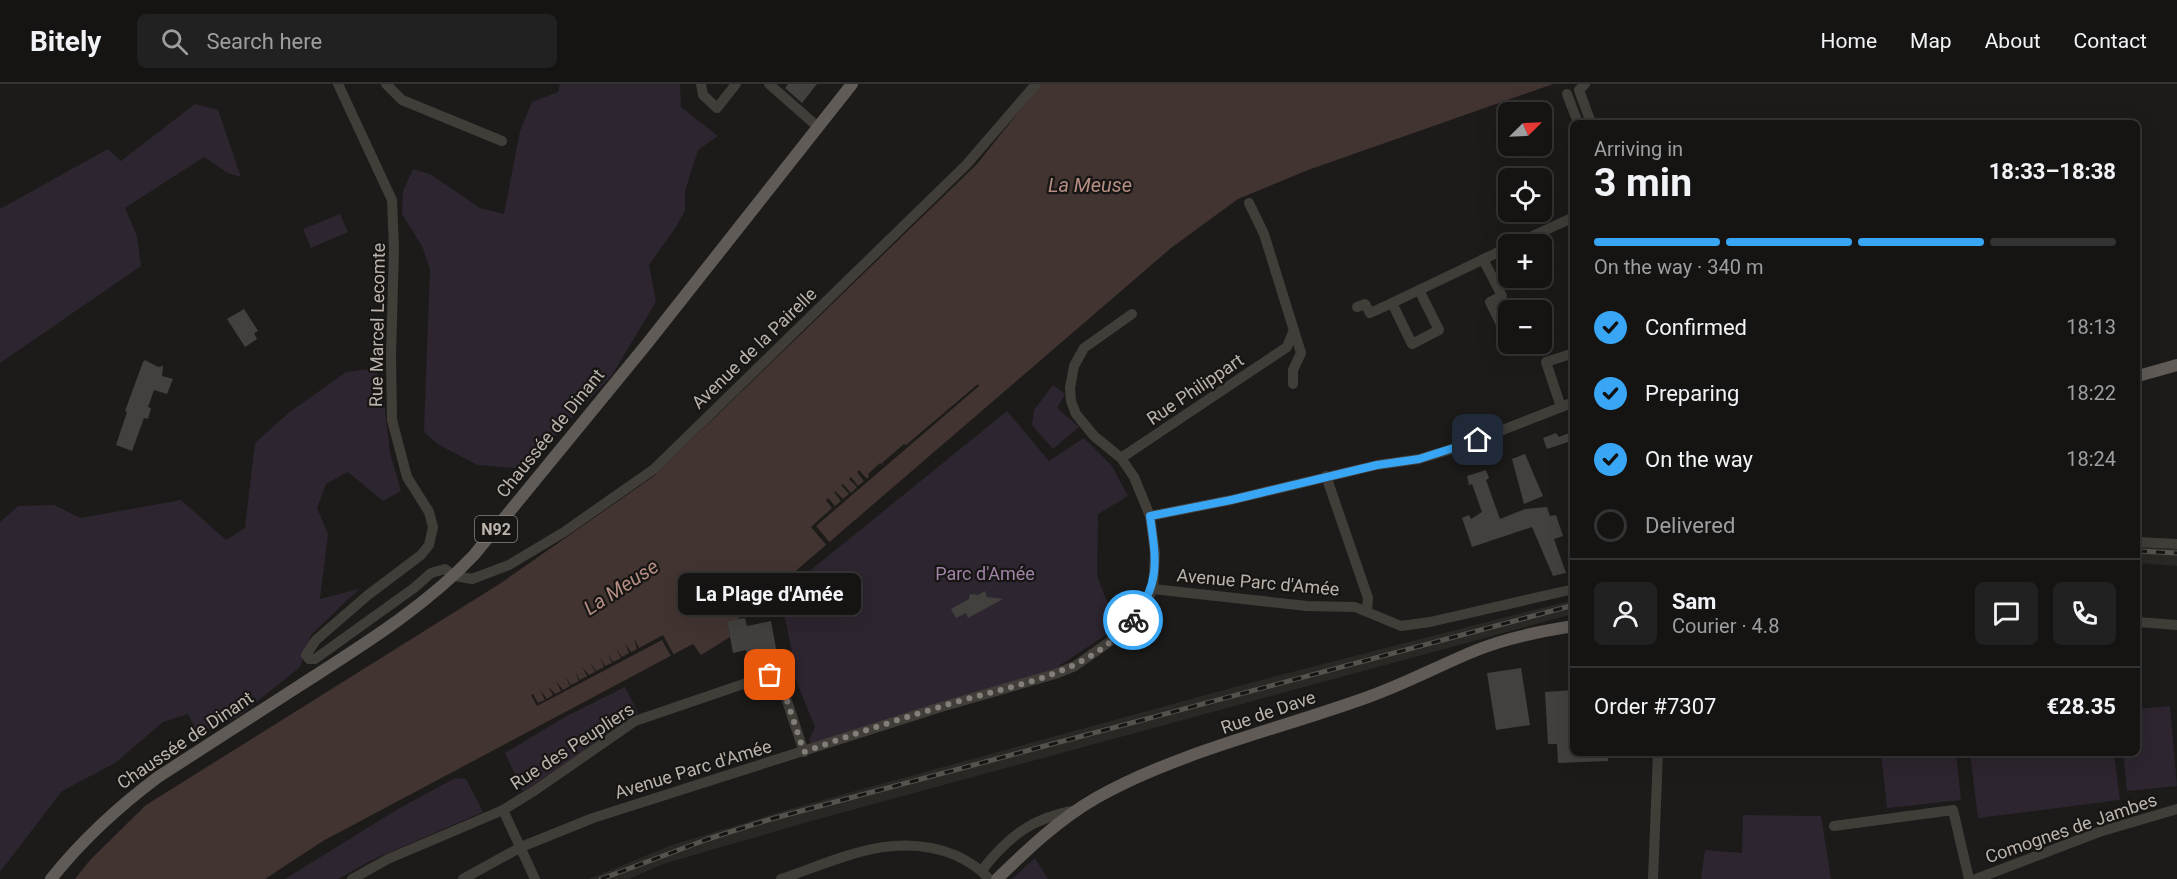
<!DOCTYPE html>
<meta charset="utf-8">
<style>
body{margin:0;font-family:Roboto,sans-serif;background:#222121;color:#f1f3f6;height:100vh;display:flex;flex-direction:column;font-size:22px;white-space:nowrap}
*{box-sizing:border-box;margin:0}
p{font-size:20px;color:#9d9ea0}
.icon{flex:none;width:33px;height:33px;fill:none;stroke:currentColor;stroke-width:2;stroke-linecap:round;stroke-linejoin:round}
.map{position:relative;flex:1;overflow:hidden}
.sheet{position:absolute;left:1570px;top:36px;width:570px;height:636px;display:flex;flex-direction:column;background:#151413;border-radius:9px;box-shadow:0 6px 24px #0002,0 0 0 2px #343333}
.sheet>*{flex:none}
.needle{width:39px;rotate:66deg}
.buttons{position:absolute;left:1498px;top:18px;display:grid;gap:12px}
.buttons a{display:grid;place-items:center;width:54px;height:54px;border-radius:9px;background:#151413;box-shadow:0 6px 24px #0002,0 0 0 2px #343333;font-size:30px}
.pin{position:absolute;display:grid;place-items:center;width:51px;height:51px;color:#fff;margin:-26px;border-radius:12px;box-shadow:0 3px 9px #0006}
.courier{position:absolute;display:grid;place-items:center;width:60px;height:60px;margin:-30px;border:4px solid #38a6f5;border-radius:50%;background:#fff;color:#222;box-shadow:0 2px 8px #0007}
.bubble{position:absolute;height:42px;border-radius:9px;background:#151413;box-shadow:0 6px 24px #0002,0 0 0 2px #343333;font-size:20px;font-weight:700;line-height:42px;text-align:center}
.summary em{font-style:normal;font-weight:700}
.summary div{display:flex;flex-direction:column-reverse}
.summary{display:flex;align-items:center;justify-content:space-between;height:102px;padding:0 24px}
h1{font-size:39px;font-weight:700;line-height:45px}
.bar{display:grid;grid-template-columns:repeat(4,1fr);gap:9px 6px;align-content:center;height:72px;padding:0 24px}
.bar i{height:8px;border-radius:4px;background:#343333}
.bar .active{background:#38a6f5}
.bar p{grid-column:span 4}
.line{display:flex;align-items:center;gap:15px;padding:0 24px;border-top:2px solid #343333}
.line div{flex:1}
.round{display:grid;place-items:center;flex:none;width:63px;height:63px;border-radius:9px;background:#222121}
ol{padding:0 24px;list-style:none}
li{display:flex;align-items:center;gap:18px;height:66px}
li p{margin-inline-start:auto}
li .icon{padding:6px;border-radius:50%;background:#38a6f5;color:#111;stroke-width:4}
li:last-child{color:#9d9ea0}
li i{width:33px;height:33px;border:3px solid #343333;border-radius:50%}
header{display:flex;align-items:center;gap:36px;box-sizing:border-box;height:84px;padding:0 30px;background:#151413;border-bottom:2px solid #343333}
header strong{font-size:28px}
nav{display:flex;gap:33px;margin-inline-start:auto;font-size:21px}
.search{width:420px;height:54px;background:#222121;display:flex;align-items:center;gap:15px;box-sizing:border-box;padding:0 21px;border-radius:9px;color:#9d9ea0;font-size:22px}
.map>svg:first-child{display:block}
.built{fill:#292825}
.green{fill:#2d252f}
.water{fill:#423431}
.pier{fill:#1c1b19}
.building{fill:#43413e}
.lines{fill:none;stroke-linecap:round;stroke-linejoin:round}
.minor{stroke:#413e3a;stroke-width:10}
.major{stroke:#605b56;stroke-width:12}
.rail-casing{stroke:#56524d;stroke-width:5}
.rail{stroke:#171614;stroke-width:3;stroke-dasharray:9;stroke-linecap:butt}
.done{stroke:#837e79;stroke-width:6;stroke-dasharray:0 10.8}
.route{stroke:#38a6f5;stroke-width:8}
.labels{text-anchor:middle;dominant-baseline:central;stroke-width:4.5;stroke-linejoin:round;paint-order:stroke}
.shield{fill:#171614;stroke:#8a847e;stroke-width:1.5}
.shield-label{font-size:16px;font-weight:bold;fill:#bbb3ac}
.street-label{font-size:18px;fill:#bbb3ac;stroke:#171614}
.park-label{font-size:18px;fill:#a083a6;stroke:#171614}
.water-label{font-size:20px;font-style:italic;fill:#b68e83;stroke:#171614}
</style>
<header>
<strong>Bitely</strong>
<div class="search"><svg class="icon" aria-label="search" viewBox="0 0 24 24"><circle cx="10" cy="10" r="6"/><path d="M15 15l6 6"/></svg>Search here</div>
<nav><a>Home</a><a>Map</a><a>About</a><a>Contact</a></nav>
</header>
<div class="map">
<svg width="2177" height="795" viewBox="0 0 2177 795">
<rect width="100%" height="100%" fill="#1c1b19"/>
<g class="built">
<polygon points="2138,462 2177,465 2177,482 2138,479"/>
<polygon points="1573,516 1573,530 804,739 663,780 629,795 589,795 672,761 790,725 1246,600"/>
</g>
<g class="green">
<polygon points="560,0 680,0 681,23 718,52 698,66 685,107 685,127 676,143 649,181 656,218 612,291 524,385 478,381 439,361 424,348 430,185 422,162 402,130 403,107 413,85 430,90 480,124 504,130 520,47 532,18 558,8"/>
<polygon points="195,20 218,26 241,93 228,89 204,73 125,124 137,152 141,182 0,279 0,125 108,65 121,77"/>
<polygon points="340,130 348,148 311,164 303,145"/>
<polygon points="376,284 385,325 390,369 401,407 383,417 348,388 326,400 317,424 328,450 320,515 359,505 311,551 300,583 238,633 198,650 188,630 163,638 115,679 62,707 0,788 0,438 18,422 54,421 81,434 181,416 226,456 245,444 255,359 287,330 346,288"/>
<polygon points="1053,301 1065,310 1057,324 1079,343 1053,365 1032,341 1034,326"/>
<polygon points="1007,327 1049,377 1084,354 1112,382 1128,412 1098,430 1097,492 1115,538 1110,548 1053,586 812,659 809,656 815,643 795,594 795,582 780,511"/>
<polygon points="625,603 638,629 523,708 505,669 565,633"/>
<polygon points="2170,622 2177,702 2127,707 2123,669 2138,669 2138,625"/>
<polygon points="1881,669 1956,669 1961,716 1887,724"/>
<polygon points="1970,669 2114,669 2120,716 1978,734"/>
<polygon points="455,694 466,695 483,728 372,776 338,795 285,795 398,725"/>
<polygon points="1743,731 1821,732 1831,795 1701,795 1705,766 1742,769"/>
<polygon points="1035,774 1048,795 1012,795"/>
</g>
<polygon class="water" points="1041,0 1553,0 1308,86 1238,115 1171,164 748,528 736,536 727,537 730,553 701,571 693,560 323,757 265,795 75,795 90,776 146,721 501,499 654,392 977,80"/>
<g class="pier">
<polygon points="978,300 979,302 816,442 831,460 828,463 811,443 832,424 826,416 828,414 835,422 841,417 834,408 835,407 843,415 849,410 841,401 843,400 851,409 857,403 849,395 851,393 858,402 864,397 857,388 859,386 867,395 869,392 868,390 880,379 883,381 882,379 904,360 906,361"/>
<polygon points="663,551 675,573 672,574 662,556 537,622 531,611 533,610 538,619 545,616 540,606 547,615 553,611 548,602 555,610 561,607 556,597 563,606 570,602 565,592 571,601 579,597 575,587 580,596 587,592 582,583 589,591 595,588 590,578 596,587 604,583 600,573 605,582 612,579 607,569 613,578 621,574 616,564 622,573 629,569 625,559 631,568 637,565 634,554 639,564"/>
</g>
<g class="building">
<polygon points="788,0 817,0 802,19 785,4"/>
<polygon points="244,225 258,247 254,249 257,255 245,263 227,235"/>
<polygon points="145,276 158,283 163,282 162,292 173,295 167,310 154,306 148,323 151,324 148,335 144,334 132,367 116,361 127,328 125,327 143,278"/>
<polygon points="1574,347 1574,356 1547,365 1543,354 1556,349 1559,353"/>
<polygon points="1525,370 1543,412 1524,420 1512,375"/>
<polygon points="1486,386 1489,394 1486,396 1500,435 1525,425 1547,423 1550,432 1556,431 1563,452 1554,455 1566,489 1553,492 1532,443 1472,463 1462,434 1469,431 1471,435 1482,428 1472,400 1469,401 1467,392"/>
<polygon points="985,507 987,513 1003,515 968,534 966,529 956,534 951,525 969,515 970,510 978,511"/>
<polygon points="745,534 747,542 771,537 778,575 749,580 746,566 733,569 727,537"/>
<polygon points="1521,584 1530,641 1496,646 1487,589"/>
<polygon points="1574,606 1574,669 1608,669 1608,677 1558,679 1557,660 1548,660 1545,608"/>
</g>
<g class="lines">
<g class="minor">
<polyline points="338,0 392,116 394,165 391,272 392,336 407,393 429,428 433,443 429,461 421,471 368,511 316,556 306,571 309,575 315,575 414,504 431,489 445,485 454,492 472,495 509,481 564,448 654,385 966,81 1036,0"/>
<polyline points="386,0 402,16 502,57"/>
<polyline points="701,0 703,11 717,24 736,0"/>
<polyline points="769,0 818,43"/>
<polyline points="1585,0 1579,6 1591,39"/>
<polyline points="1567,10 1578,39"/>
<polyline points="1249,119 1264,150 1301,269 1293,286 1293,300"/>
<polyline points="1515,160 1574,133"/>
<polyline points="1483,175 1502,212 1490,218 1505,248"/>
<polyline points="1419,206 1439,246 1412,260 1392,219 1509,163"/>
<polyline points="1357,223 1365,220 1370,229 1392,219"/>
<polyline points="1561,323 1546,278 1574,269"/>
<polyline points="1121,374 1287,263 1294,246"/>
<polyline points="1326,392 1368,514 1367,527"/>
<polyline points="1150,432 1231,416 1377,381 1419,375 1459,363 1574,318"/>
<polyline points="2138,458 2177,460"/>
<polyline points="1153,505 1307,522 1355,523 1401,542 1430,538 1574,505"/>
<polyline points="2138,538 2177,541"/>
<polyline points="503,726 535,795"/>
<polyline points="1834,742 1953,726 1969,795"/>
<path d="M982,786C1009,752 1033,733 1077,726"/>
<polyline points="352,795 388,775 503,726 534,707 635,637 770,591 783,605 804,668"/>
<polyline points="463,795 521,763 593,734 941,623 1055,590 1075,582 1122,549 1144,522 1153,505 1155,469 1150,432 1134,393 1121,374 1094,352 1076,330 1071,317 1070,304 1074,282 1084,264 1132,230"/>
<path d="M781,795C840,775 895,746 955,771C968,777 980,784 989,795"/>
<polyline points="1653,795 1658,669"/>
<polyline points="1976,795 2099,748 2177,725"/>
</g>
<g class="major">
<polyline points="2138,292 2177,281"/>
<path d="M51,795C82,756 118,723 158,693C205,663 252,632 299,602C361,562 424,524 474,471L646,261L852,0"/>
<path d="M997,795C1028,765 1058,736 1096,714C1177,668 1280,645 1368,613C1405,600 1440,581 1477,566C1507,554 1541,547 1574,542"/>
</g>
<defs>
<g id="rail">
<polyline points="2138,467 2177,469"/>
<polyline points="601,795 708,755 771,735 1574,521"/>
</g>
</defs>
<use href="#rail" class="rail-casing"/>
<use href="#rail" class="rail"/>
</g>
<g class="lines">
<path class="done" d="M770,591L783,605L804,668C853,650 903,634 953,619C1020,599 1085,592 1133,536"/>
<path class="route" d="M1133,536C1161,499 1156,475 1150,432L1231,416L1377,381L1419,375L1478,356"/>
</g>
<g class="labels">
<rect class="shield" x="475" y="432" width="42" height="26" rx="4.5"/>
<g class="shield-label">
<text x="496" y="445">N92</text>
</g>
<g class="street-label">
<text transform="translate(377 241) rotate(-89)">Rue Marcel Lecomte</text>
<text transform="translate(754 264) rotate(-44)">Avenue de la Pairelle</text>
<text transform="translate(1195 305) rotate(-34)">Rue Philippart</text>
<text transform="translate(550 349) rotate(-51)">Chaussée de Dinant</text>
<text transform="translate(1258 498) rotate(5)">Avenue Parc d'Amée</text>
<text transform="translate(1268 628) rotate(-19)">Rue de Dave</text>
<text transform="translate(185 656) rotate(-34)">Chaussée de Dinant</text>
<text transform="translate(572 662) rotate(-33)">Rue des Peupliers</text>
<text transform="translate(693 685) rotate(-17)">Avenue Parc d'Amée</text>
<text transform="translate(2071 744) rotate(-19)">Comognes de Jambes</text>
</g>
<g class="park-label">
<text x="985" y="489">Parc d'Amée</text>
</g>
<g class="water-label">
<text x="1090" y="101">La Meuse</text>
<text transform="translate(621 503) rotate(-33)">La Meuse</text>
</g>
</g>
</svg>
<div class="buttons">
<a><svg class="needle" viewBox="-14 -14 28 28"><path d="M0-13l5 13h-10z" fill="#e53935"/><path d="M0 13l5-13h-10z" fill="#9d9ea0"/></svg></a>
<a><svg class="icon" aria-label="locate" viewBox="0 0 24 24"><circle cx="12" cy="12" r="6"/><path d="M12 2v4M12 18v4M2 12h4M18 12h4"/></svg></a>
<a>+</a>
<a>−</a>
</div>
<div class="pin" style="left:770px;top:591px;background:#ea580c"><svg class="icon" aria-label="bag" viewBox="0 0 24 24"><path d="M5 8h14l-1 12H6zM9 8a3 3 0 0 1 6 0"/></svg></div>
<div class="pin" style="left:1478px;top:356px;background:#1f2937"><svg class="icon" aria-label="home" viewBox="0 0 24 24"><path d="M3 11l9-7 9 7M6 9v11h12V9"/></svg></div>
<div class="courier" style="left:1133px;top:536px"><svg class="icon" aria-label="bike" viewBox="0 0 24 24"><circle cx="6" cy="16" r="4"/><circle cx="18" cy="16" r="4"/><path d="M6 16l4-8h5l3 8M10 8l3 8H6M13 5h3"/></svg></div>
<div class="bubble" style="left:678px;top:489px;width:183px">La Plage d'Amée</div>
<section class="sheet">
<div class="summary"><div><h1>3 min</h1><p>Arriving in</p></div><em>18:33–18:38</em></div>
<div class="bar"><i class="active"></i><i class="active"></i><i class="active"></i><i></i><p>On the way · 340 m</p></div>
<ol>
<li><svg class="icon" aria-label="check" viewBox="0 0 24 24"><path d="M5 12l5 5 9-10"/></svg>Confirmed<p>18:13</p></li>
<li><svg class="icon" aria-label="check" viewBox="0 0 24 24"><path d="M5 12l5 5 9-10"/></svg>Preparing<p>18:22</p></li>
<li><svg class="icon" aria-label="check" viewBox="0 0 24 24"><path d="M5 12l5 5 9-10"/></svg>On the way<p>18:24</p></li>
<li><i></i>Delivered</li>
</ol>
<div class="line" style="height:108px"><a class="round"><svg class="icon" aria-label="person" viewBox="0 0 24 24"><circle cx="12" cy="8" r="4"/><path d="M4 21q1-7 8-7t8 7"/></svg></a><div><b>Sam</b><p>Courier · 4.8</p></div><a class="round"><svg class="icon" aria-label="chat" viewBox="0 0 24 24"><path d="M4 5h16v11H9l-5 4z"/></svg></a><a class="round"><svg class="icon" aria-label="phone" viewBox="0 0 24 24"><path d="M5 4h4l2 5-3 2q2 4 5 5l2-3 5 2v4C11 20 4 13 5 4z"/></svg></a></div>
<div class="line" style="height:78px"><div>Order #7307</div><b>€28.35</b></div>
</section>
</div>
